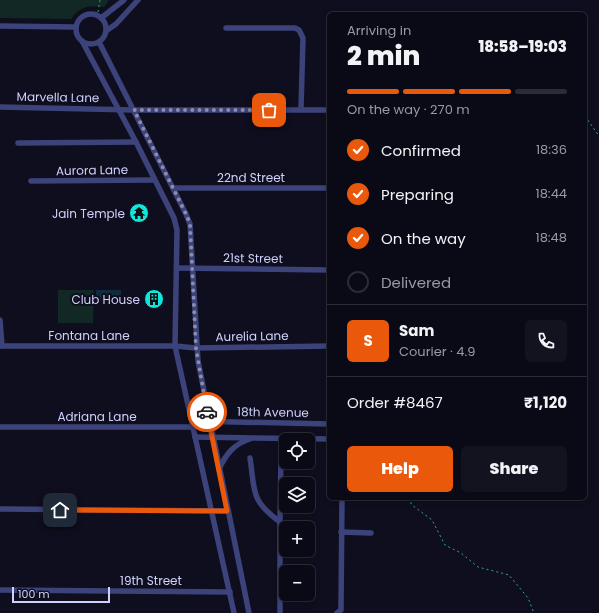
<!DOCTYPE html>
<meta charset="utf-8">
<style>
body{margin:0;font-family:Poppins,sans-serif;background:#13131f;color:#f1f3f6;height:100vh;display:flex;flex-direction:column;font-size:15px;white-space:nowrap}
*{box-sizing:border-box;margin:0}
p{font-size:13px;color:#999aa1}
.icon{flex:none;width:22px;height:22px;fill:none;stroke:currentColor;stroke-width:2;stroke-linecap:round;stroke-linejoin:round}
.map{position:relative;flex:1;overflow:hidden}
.drawer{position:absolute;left:327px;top:12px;width:260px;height:488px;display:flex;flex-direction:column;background:#0a0a16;border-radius:6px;box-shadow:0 2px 6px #0003,0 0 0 1px #2a2b35}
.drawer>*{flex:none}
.controls{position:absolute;left:279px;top:433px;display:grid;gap:8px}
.controls a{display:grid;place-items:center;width:36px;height:36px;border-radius:6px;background:#0a0a16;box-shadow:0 2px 6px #0003,0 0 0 1px #2a2b35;font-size:20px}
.scale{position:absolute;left:12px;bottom:10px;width:98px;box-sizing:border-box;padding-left:4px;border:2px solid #cfd0fb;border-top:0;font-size:11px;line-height:14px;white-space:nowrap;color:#cfd0fb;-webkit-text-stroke:3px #0e0e1e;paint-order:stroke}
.pin{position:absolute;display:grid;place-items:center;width:34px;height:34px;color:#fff;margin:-17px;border-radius:8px;box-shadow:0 2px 6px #0006}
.courier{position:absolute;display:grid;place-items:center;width:40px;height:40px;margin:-20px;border:3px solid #ea580c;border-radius:50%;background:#fff;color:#222;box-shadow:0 1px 5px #0007}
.head em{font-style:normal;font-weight:800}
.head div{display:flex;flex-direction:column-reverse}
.head{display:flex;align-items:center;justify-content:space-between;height:68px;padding:0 20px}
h1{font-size:26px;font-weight:800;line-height:30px}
.bar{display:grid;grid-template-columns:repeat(4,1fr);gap:6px 4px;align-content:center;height:48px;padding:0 20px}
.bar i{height:5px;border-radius:3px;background:#2a2b35}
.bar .current{background:#ea580c}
.bar p{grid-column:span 4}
.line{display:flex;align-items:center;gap:10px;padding:0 20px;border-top:1px solid #2a2b35}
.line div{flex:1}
.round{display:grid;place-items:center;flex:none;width:42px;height:42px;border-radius:6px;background:#13131f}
ol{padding:0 20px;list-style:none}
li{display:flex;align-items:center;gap:12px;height:44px}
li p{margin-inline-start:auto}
li .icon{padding:4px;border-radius:50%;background:#ea580c;color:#fff;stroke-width:4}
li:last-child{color:#999aa1}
li i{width:22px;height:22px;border:2px solid #2a2b35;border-radius:50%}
.action{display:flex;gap:8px;margin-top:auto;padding:8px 20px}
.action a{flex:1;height:46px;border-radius:6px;background:#ea580c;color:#fff;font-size:16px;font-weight:800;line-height:46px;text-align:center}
.action a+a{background:#13131f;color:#f1f3f6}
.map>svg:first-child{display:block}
.green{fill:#112824}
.water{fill:#102a40}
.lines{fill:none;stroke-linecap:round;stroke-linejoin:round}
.path{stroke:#36a891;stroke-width:1;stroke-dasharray:2 3;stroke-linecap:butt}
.street{stroke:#3c437a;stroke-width:5.5}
.done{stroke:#8b8cae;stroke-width:4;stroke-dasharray:0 7.2}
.route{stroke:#ea580c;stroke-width:5}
.labels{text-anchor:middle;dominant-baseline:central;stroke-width:4;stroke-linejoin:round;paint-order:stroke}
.street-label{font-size:12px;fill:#cfd0fb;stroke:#0e0e1e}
.poi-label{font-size:12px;fill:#cfd0fb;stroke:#0e0e1e;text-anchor:end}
</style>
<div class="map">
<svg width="599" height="613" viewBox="0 0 599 613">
<rect width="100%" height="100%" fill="#0e0e1e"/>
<g class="green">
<path d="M0,0H109L104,7C89,5 80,6 71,19L0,18Z"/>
<polygon points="58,290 94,290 93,323 58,323"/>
</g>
<rect class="water" x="96" y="290" width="25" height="11"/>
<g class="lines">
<g class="path">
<polyline points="98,12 100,0"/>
<polyline points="585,116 599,136"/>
<polyline points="408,498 412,505 432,520 445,545 461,553 478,567 509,575 528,598 534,613"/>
</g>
<g class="street">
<circle cx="91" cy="29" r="15"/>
<polyline points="101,18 124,0"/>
<polyline points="0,26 76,27"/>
<polyline points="226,28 295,28 299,30 303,38 301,109"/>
<polyline points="106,31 116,24 138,0"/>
<polyline points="82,41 136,142 174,218 177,230 175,346 234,613"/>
<polyline points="99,42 186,214 190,224 198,361 249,613"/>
<polyline points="0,107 134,110 329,110"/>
<polyline points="18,143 136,142"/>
<polyline points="31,181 153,180"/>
<polyline points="173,188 329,188"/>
<polyline points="177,268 329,270"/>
<polyline points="0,320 2,346"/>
<polyline points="0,346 175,346 196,348 329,346"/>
<polyline points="192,421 329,424"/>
<polyline points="0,427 193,427"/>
<polyline points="195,437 329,439"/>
<path d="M250,458C255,491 250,500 280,522L281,454"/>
<path d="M219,469C226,454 234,444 250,439"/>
<polyline points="0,509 227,511"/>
<polyline points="280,522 280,613"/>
<polyline points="341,532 371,533"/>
<polyline points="0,590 230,592"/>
<polyline points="337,613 341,610 342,498"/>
</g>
</g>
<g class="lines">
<polyline class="done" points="207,412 196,348 190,224 186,214 134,110 269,110"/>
<polyline class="route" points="60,510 227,511 207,412"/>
</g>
<defs>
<symbol id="temple-disc" viewBox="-11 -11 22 22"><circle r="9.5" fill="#11e5dc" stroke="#0e0e1e"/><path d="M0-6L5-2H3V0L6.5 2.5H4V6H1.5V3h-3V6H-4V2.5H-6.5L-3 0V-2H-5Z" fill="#111"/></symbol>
<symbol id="building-disc" viewBox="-11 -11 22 22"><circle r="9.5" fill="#11e5dc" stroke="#0e0e1e"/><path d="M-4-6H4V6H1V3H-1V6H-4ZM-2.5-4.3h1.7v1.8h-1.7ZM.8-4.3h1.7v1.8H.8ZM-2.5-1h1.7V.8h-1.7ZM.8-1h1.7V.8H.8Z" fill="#111"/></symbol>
</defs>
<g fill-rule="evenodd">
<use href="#temple-disc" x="128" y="202" width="22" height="22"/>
<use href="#building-disc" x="143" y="288" width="22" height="22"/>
</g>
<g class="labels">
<g class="street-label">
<text transform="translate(58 97) rotate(1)">Marvella Lane</text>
<text transform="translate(92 170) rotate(-1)">Aurora Lane</text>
<text x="251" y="177">22nd Street</text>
<text transform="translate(253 258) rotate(1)">21st Street</text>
<text x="89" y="335">Fontana Lane</text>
<text transform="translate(252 336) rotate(-1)">Aurelia Lane</text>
<text transform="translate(273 412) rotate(1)">18th Avenue</text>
<text x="97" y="416">Adriana Lane</text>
<text x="151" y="580">19th Street</text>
</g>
<g class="poi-label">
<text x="125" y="213">Jain Temple</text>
<text x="140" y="299">Club House</text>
</g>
</g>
</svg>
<div class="controls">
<a><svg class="icon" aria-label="locate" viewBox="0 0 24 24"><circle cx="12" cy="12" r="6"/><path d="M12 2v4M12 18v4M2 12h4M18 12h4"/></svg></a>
<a><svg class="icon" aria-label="layers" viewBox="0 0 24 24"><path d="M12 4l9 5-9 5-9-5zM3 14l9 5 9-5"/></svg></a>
<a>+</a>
<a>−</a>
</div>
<div class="scale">100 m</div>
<div class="pin" style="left:269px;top:110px;background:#ea580c"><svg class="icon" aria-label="bag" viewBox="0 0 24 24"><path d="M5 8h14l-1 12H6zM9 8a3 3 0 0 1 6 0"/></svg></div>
<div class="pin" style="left:60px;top:510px;background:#1f2937"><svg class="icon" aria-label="home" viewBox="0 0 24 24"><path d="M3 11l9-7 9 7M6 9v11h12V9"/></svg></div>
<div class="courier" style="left:207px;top:412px"><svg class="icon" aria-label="car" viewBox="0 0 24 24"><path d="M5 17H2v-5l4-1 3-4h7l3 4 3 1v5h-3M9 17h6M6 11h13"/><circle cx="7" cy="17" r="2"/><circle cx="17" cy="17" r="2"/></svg></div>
<section class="drawer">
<div class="head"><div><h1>2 min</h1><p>Arriving in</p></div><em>18:58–19:03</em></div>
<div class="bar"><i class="current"></i><i class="current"></i><i class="current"></i><i></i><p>On the way · 270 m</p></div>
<ol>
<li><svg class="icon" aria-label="check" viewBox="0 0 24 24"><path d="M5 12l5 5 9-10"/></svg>Confirmed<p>18:36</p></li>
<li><svg class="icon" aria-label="check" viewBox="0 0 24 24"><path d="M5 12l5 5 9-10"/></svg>Preparing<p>18:44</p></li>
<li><svg class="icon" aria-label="check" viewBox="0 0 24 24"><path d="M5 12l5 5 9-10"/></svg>On the way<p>18:48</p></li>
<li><i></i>Delivered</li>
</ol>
<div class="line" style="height:72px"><b class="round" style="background:#ea580c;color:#fff">S</b><div><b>Sam</b><p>Courier · 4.9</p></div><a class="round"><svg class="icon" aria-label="phone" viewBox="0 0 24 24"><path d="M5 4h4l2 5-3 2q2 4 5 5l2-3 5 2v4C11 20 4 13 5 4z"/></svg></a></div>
<div class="line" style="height:52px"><div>Order #8467</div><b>₹1,120</b></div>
<div class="action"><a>Help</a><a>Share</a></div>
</section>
</div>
